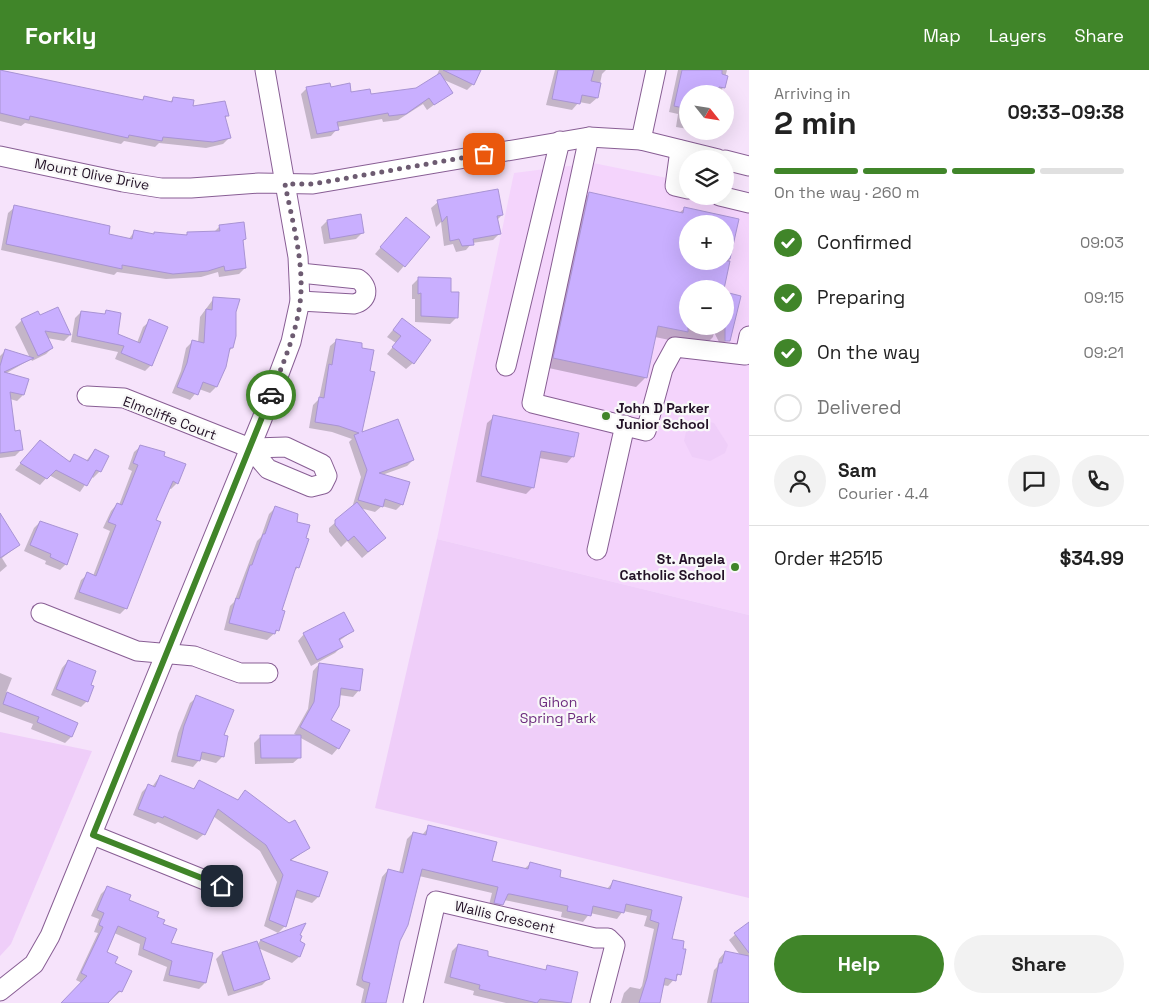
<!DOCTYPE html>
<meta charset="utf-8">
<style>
body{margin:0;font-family:"Space Grotesk",sans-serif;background:#f2f2f2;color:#222;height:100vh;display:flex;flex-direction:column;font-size:19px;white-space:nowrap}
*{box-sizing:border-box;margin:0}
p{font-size:16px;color:#767676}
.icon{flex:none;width:28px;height:28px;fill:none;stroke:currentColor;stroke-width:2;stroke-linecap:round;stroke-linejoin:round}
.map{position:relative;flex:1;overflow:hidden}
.drawer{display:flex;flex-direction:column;background:#fff;width:400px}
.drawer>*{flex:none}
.needle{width:32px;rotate:120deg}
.tools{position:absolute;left:679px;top:15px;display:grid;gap:10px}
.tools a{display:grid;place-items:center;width:55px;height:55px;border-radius:50%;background:#fff;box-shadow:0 5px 20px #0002;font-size:25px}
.pin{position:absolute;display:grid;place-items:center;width:42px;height:42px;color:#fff;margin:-21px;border-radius:10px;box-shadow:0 2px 8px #0006}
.courier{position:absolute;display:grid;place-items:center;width:50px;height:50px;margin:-25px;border:4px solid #408529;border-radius:50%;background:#fff;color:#222;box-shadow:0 1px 6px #0007}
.headline em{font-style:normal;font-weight:700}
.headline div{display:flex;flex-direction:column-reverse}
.headline{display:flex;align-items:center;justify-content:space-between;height:85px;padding:0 25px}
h1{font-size:32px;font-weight:700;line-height:38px}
.bar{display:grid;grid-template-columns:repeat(4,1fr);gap:8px 5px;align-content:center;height:60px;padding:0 25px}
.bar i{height:6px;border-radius:4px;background:#e0e0e0}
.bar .current{background:#408529}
.bar p{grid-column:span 4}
.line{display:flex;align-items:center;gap:12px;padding:0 25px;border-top:1px solid #e0e0e0}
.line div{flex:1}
.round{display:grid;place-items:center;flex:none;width:52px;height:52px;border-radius:26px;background:#f2f2f2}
ol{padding:0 25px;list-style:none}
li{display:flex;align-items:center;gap:15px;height:55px}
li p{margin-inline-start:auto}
li .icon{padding:5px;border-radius:50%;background:#408529;color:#fff;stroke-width:4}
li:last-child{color:#767676}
li i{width:28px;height:28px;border:2px solid #e0e0e0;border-radius:50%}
.primary-button{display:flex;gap:10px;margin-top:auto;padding:10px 25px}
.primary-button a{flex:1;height:58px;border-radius:30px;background:#408529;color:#fff;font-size:20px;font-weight:700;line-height:58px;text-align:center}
.primary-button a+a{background:#f2f2f2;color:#222}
header{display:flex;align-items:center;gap:30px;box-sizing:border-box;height:70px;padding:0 25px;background:#408529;color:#fff}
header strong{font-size:24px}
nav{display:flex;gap:28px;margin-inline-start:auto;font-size:18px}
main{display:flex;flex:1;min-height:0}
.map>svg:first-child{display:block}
.built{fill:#f4d4fc;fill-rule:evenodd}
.green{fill:#efcef9}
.shadow{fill:#0003;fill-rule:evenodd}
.building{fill:#c9afff;stroke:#a994d4}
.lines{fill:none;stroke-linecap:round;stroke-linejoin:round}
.minor-casing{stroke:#885e94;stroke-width:21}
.minor{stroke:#fff;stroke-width:19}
.done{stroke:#6d5b71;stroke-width:5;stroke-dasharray:0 9}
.route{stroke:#408529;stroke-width:6}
.poi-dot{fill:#408529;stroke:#f8f8f8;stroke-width:2}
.labels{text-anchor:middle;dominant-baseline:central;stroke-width:4.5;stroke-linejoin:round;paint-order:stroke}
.street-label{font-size:14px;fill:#231227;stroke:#f8f8f8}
.poi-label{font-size:14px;font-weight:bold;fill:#231227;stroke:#f8f8f8;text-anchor:start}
.park-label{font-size:14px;fill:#6d2c7e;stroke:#f8f8f8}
</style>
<header>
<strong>Forkly</strong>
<nav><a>Map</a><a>Layers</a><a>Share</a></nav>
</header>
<main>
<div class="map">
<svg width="749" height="933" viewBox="0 0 749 933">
<rect width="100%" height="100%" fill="#f6e3fb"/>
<path class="built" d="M593,93L687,112L688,126L749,125V545L437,469L514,103ZM688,154H725V191H688ZM688,219H725V256H688Z"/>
<g class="green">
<polygon points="698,349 714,353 728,375 725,383 710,391 692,387 684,371 687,357"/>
<polygon points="437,469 749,545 749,828 375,738"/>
<polygon points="0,662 92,681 11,874 0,886"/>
</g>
<g class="shadow">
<polygon points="0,0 141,31 144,28 169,33 173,29 192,38 227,46 224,49 229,68 223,74 206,78 159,73 155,77 124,71 121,74 25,53 21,56 0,51"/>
<polygon points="439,0 480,0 473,14 467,20 442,9 451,22 427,40 423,34 398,50 383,52 382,49 337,57 337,59 331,66 311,69 301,24 307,18 330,18 370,25 417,19 436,7"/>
<polygon points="555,0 606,0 602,4 597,28 590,34 579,32 572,40 546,35"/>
<polygon points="678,0 727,0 721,24 688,24 688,59 676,57 678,44 669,42"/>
<path d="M589,124L679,143L685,138L738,150L723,219H688V256H725V223L730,266L721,276L714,262L713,267L703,277L655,267L646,307L636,317L544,297L579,133ZM688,154H725V191H688Z"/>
<polygon points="438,132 502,145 497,150 500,163 493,170 472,173 466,180 456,182 453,174 444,176 441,152 436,157 431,138"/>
<polygon points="15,137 128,170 135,161 152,165 155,163 185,166 188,163 214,162 219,157 245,169 242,172 245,198 239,204 219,207 218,202 201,207 166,209 117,202 114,205 1,180 8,143"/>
<polygon points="327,151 363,162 356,169 324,174 321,157"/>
<polygon points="400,155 428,167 398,203 375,184"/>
<polygon points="419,208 449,223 457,247 450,254 415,252 415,229 412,229 412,215"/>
<polygon points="214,228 235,241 232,278 228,282 225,297 216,317 210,323 199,319 190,330 172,323 181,301 186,278 192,272 198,273 200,247"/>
<polygon points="57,238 70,265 64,271 47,268 52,278 46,284 32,291 31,289 5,304 23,325 17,331 10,329 14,362 21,380 15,386 0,388 0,286 5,281 30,288 15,257 22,250 39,247"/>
<polygon points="81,242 103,245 107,242 116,264 137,273 143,257 150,251 151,295 145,301 115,289 118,282 71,272 75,248"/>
<polygon points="402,249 413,293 406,299 387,284 396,273 387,267"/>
<polygon points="337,270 360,364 413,390 407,396 382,405 402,434 396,440 382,436 375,442 360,438 378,474 362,488 347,471 341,477 329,462 329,458 352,438 361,407 349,372 352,369 332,362 309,358 313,335 319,329 330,276"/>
<polygon points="494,347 573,386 567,393 539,388 533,417 526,424 476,412 487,353"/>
<polygon points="141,376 162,387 177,413 171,419 168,418 154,450 126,538 120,544 74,529 81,510 88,504 93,506 110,461 103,458 111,441 117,434 119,435 132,401 128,399 134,382"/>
<polygon points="34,378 68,392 75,385 86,391 95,380 100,401 93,408 91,406 80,422 49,405 40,415 15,400"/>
<polygon points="275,438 296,452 304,469 298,497 293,503 281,541 278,560 267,570 224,560 230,536 234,532 257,471 261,467 269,444"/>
<polygon points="40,452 66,494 60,500 45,494 46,491 24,481 34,458"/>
<polygon points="0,459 19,475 2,488 7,496 0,502"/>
<polygon points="353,561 339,571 342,576 335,583 311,596 298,571 304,564"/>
<polygon points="68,591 89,615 87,631 81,637 51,625 62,598"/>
<polygon points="319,594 359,620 353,627 339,625 329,650 338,678 332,685 299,667 300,687 293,693 255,694 254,673 261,666 298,666 294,664 308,639 313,601"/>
<polygon points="0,603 12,608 6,623 76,654 71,667 65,673 31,659 33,654 0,642"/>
<polygon points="197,627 222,666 227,667 222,687 216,693 200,689 193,697 171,692 178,663 190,633"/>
<polygon points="160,706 192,720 200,712 237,731 245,722 309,778 290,791 326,803 318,827 312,833 294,827 285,856 278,863 264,856 277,812 260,781 213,746 204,764 197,770 158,752 155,754 133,745 142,722 148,716 152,717"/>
<polygon points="429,757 491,792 524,799 530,794 559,808 606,820 613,812 681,828 670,870 679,904 668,916 662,915 658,933 621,933 624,923 630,917 640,919 642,916 654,859 644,856 647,846 623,841 617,849 590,843 583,852 561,847 562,842 504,830 495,841 488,839 492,823 419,806 398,870 384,933 361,933 364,919 356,915 382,807 388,800 399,803 407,769 413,763 422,765"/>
<polygon points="107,818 155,848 162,855 169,874 205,913 199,919 163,911 167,897 138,885 140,874 114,863 105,883 121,921 107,933 63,933 82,913 76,910 98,863 94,862 99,849 91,846 101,824"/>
<polygon points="303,855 298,872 304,874 299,887 292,893 258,878 269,908 262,915 228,926 216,889 222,883 256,873 257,875 260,871"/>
<polygon points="745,856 749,861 749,922 747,933 707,933 714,900 717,897 719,889 725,882 740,885 729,870"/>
<polygon points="458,875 487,887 544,901 548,897 577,903 570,933 506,933 473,925 474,921 444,913 452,881"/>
</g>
<g class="building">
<polygon points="0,0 143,30 144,26 172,32 173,27 194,30 193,36 225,31 229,46 225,46 231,68 213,72 163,67 162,71 129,65 128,68 30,46 29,50 0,43"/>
<polygon points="443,0 481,0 474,15"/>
<polygon points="558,0 594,0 591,11 601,13 598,28 582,25 580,34 552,29"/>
<polygon points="682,0 722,0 722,4 728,6 725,18 719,17 718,24 695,20 695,24 688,24 688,39 674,36"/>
<polygon points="440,3 453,23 434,35 429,28 406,44 389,46 388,43 337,52 339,60 317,64 306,17 330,13 331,17 350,13 351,22 370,19 371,24 416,18"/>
<polygon points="498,119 503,145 497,146 501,164 473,169 474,175 462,176 459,169 450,171 447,146 442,152 437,130"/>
<polygon points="589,122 683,143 684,137 739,149 730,189 725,188 725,154 688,154 688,191 730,191 724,219 688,219 688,262 658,256 647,308 553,288"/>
<polygon points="14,135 110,156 109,164 132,169 134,160 154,164 154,162 187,165 187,162 220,161 219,155 244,152 246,169 243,170 246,198 225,201 224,196 208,201 173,204 122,195 122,199 6,174"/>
<polygon points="361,144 364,163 330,169 327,150"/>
<polygon points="406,147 430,167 405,197 380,177"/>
<polygon points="418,207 451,208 451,222 459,222 458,248 421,246 421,223 418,224"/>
<polygon points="725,222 741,226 730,271 725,271"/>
<polygon points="213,227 240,229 236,242 236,266 233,278 230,278 226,297 217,317 203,312 198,325 177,317 187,293 192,270 204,273 206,239 212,240"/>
<polygon points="58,237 71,265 45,261 53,278 38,286 21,249 38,241 40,245"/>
<polygon points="106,240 121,243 118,264 140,273 149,249 168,257 152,296 121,283 124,276 77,266 81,241 105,244"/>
<polygon points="402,248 431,270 414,294 392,277 401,266 393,260"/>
<polygon points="336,269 362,273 362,278 374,280 370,301 375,302 362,362 398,349 414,390 379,403 410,412 403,435 385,429 383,437 358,430 367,400 354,365 359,363 339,356 315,352 319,327 324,328 329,294 332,295"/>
<polygon points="5,279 34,288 4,302 29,309 24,325 10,322 15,361 20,360 23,380 0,383 0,296"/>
<polygon points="493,345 579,363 574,387 541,381 534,418 481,406"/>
<polygon points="40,370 70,392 74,384 88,391 95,379 109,386 101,402 96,400 87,416 56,400 47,409 20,393"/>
<polygon points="140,375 165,382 164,386 186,394 178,414 173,411 156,450 161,452 127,539 79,522 87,502 96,506 116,455 108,452 117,433 122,435 138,395 133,393"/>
<polygon points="357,432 386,468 368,482 354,466 348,471 335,455 335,450"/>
<polygon points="275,436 298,444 297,452 310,455 306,468 309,469 299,498 296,497 282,540 285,541 279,561 276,560 275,564 229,553 236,528 239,529 250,495 252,495 263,464 265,464"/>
<polygon points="0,443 20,475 0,488"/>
<polygon points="40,451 78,464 67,495 50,487 51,484 30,475"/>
<polygon points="344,542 354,561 339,569 343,577 317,590 303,563"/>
<polygon points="68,590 96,601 91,615 94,616 88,632 56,619"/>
<polygon points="319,593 363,599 360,621 341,618 339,636 331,650 350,660 339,679 300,657 314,632"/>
<polygon points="7,622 78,653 72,667 37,652 39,647 3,634"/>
<polygon points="196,625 234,640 224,665 228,666 224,687 202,682 200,691 177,686 184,656"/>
<polygon points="260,665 301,665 301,688 261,688"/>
<polygon points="160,705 194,719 199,710 238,730 245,720 289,753 295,750 310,778 290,790 328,802 319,827 297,820 286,857 269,850 283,805 266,775 218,739 205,765 164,746 163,748 138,739 148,714 155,717"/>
<polygon points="428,755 497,772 492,791 528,799 530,792 545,796 561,800 560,807 610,819 613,810 682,827 672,869 684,871 683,879 686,879 681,905 677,904 676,911 665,908 660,933 639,933 647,908 659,853 650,850 652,840 626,834 624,843 593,836 591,846 567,841 568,836 510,824 508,824 503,835 494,833 498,817 422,799 408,855 400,871 386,933 365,933 370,913 363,911 362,908 388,799 403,803 413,762 426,765"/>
<polygon points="107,816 131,825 129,830 159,842 157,847 165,850 163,854 177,859 171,873 213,883 206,913 169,905 172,891 143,879 146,868 118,856 107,882 118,887 115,893 132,901 122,922 119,921 108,933 61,933 87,906 81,903 103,857 99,855 104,843 97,840"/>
<polygon points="749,852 749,883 734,863"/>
<polygon points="306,853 300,865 302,866 300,871 305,874 300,887 260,870"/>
<polygon points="257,871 270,909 234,921 222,882"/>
<polygon points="458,874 488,881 488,886 546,900 547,895 578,902 571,933 540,929 537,933 479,919 480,915 450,907"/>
<polygon points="725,881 749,886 749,933 711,933 719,893 722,893"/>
</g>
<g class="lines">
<defs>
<g id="minor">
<polyline points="589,67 532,333 646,361 663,299 675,277 745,285 749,266"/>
<polyline points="641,70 656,0"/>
<polyline points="680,80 675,116 688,119"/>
<polyline points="0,86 123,112 161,118 191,118 259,113 313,114 589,67 641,70 718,89"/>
<polyline points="725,90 749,96"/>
<polyline points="720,126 749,133"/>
<path d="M300,203L358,209C370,217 368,231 354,234L300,231"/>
<polyline points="506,296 560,71"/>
<polyline points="87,326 124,328 250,378"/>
<polygon points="286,377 322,394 327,406 323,414 311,417 268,399 250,378"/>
<polyline points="597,480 625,355"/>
<polyline points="41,543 137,581 194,586 240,603 268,603"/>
<polyline points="93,765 222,817"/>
<polyline points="0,921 34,894 50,866 262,349 291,272 300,231 298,187 265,0"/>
<polyline points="413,933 436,831 595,868 608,868 615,875 600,933"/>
</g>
</defs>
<use href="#minor" class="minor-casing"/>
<use href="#minor" class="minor"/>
</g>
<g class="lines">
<path class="done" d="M271,325C282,295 296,265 300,233C305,194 292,151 285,114H313L484,84"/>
<polyline class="route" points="222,816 93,765 271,325"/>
</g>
<g class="poi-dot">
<circle cx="606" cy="346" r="5"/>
<circle cx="735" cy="497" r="5"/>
</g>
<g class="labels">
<g class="street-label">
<text transform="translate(92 104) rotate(11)">Mount Olive Drive</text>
<text transform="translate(170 348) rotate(21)">Elmcliffe Court</text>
<text transform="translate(505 847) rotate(13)">Wallis Crescent</text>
</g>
<g class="poi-label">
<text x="616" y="338">John D Parker<tspan x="616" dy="16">Junior School</tspan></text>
<text x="725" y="489" text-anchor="end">St. Angela<tspan x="725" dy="16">Catholic School</tspan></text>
</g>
<g class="park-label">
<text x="558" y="632">Gihon<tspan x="558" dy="16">Spring Park</tspan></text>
</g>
</g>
</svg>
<div class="tools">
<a><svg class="needle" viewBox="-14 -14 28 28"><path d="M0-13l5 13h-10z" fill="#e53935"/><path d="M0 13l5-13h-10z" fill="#767676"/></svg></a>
<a><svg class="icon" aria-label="layers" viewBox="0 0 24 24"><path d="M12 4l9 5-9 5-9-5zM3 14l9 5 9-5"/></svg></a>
<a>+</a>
<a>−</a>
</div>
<div class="pin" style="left:484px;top:84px;background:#ea580c"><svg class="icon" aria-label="bag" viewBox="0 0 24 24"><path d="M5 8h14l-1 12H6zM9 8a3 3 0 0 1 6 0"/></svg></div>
<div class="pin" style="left:222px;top:816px;background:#1f2937"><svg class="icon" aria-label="home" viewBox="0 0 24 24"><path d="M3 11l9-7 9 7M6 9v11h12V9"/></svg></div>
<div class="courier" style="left:271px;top:325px"><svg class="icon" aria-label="car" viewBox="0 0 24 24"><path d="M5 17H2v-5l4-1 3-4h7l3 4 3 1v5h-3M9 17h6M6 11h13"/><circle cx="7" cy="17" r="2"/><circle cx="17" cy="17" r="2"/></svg></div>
</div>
<section class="drawer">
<div class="headline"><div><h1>2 min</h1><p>Arriving in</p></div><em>09:33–09:38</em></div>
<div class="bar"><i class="current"></i><i class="current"></i><i class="current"></i><i></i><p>On the way · 260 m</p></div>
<ol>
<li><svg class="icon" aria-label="check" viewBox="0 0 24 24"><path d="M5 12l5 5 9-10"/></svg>Confirmed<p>09:03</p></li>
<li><svg class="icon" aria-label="check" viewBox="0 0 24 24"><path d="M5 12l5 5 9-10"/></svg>Preparing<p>09:15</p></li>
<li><svg class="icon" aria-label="check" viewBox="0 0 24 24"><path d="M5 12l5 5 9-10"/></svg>On the way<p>09:21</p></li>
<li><i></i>Delivered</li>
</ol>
<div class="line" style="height:90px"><a class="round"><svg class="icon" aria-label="person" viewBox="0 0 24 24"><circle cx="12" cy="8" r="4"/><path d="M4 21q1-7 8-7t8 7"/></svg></a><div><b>Sam</b><p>Courier · 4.4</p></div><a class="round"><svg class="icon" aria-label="chat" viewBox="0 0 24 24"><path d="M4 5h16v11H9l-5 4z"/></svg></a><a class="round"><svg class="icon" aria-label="phone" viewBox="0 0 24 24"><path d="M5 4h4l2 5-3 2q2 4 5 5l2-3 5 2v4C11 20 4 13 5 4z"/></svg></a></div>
<div class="line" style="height:65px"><div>Order #2515</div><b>$34.99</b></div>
<div class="primary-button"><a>Help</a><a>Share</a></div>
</section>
</main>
